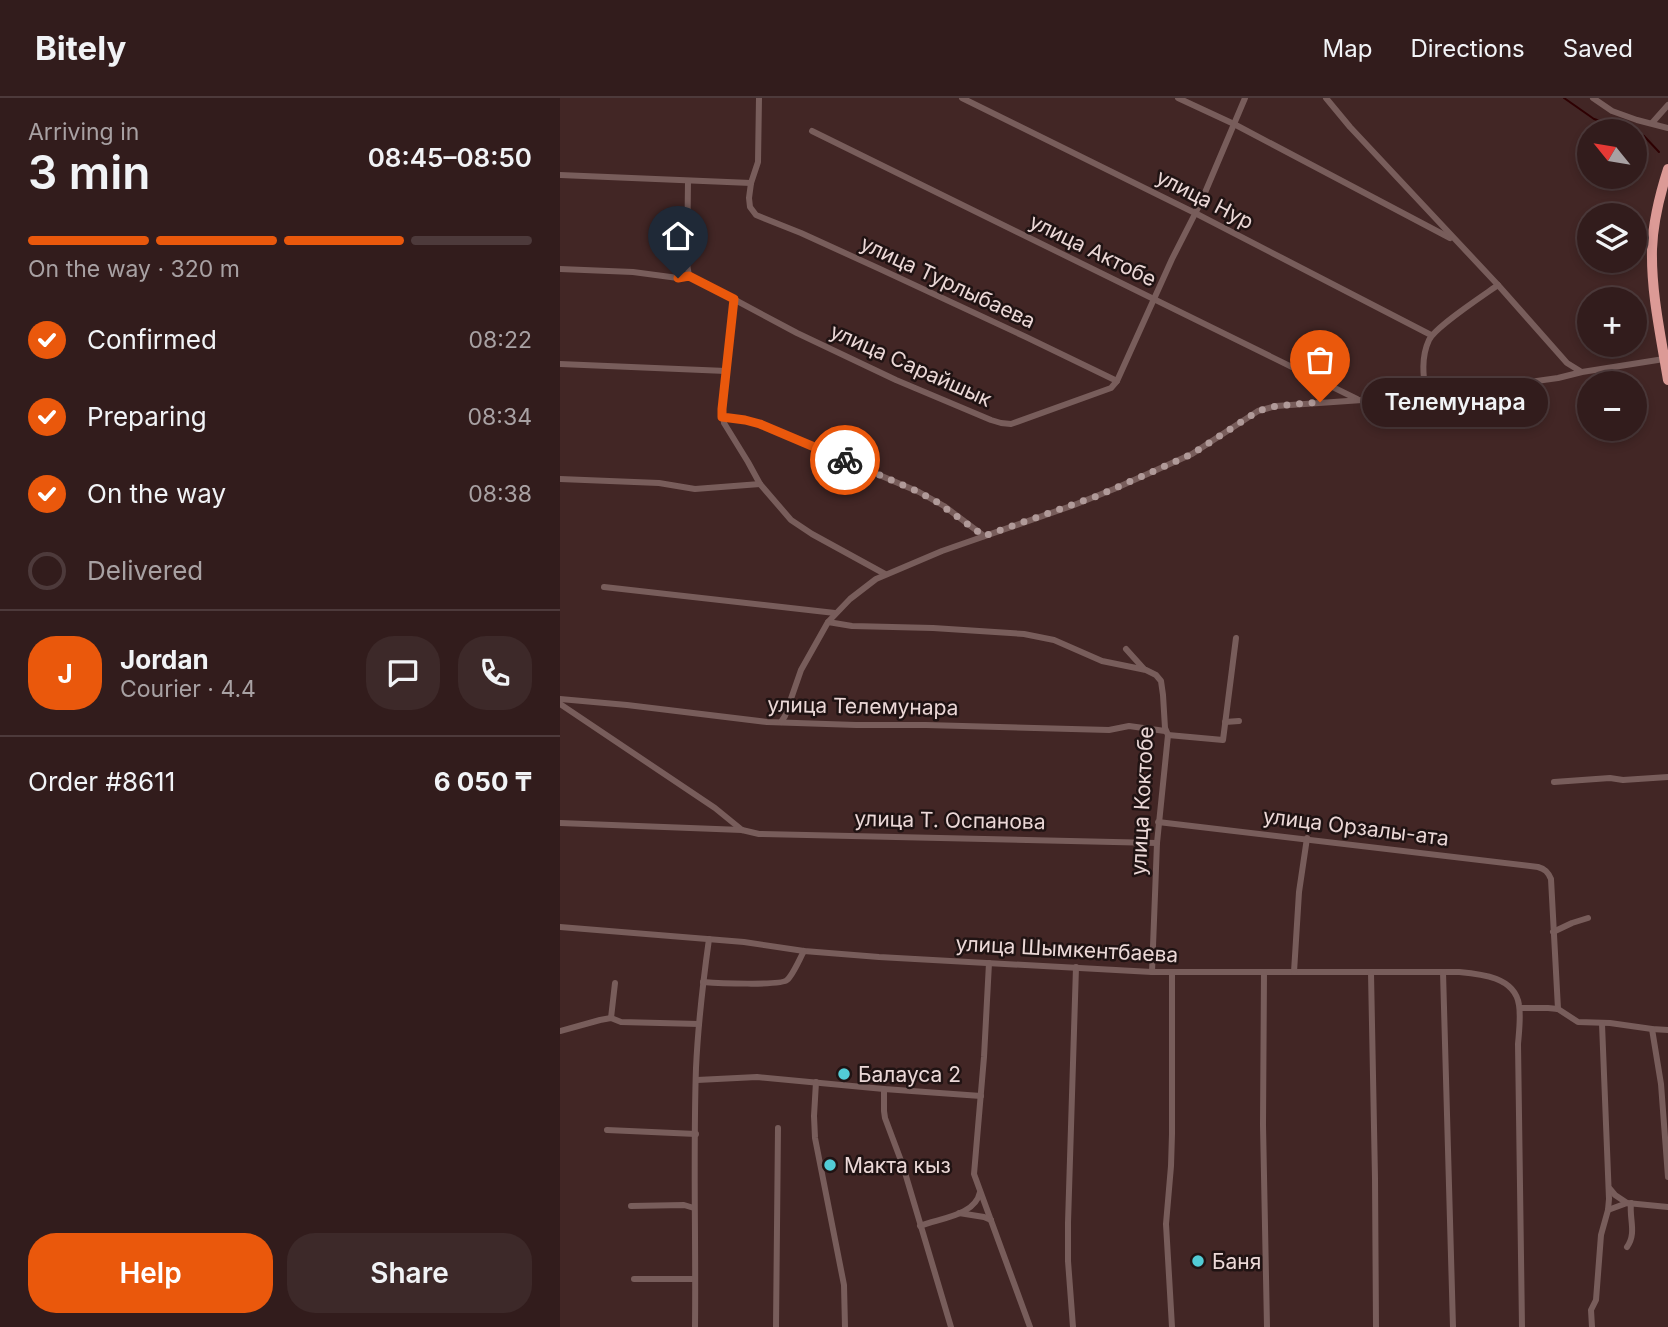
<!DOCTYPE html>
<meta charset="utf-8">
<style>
body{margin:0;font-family:Inter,sans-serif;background:#3d2929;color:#f1f3f6;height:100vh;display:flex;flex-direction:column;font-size:26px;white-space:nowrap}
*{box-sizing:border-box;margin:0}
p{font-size:23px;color:#a8a1a3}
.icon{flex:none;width:38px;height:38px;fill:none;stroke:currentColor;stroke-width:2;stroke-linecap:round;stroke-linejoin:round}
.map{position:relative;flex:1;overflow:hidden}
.panel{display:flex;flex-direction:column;background:#321c1c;width:560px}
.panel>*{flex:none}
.needle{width:46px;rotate:300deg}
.tools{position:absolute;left:1017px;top:21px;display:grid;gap:14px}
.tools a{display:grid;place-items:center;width:70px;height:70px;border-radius:50%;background:#321c1c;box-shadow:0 4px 10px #0003,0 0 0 2px #4d3a3b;font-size:35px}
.pin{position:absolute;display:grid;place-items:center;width:60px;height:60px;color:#fff;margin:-72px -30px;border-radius:50% 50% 50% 0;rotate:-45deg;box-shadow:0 0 7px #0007}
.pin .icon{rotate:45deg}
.courier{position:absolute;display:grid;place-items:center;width:70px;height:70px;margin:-35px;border:5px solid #ea580c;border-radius:50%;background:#fff;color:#222;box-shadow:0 2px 9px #0007}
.bubble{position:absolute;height:49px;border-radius:24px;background:#321c1c;box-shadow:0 4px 10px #0003,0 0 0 2px #4d3a3b;font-size:23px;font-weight:600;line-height:49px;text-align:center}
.head em{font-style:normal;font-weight:600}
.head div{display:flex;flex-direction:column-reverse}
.head{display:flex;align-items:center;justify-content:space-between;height:119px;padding:0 28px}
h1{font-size:46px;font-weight:600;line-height:52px}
.bar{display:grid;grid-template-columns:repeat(4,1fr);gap:10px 7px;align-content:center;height:84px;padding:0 28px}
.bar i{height:9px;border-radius:5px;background:#4d3a3b}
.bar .selected{background:#ea580c}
.bar p{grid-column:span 4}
.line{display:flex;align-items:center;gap:18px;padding:0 28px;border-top:2px solid #4d3a3b}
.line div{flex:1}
.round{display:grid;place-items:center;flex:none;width:74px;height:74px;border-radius:28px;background:#3d2929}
ol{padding:0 28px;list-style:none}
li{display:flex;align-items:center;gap:21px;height:77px}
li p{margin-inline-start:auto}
li .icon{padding:7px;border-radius:50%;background:#ea580c;color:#fff;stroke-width:4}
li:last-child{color:#a8a1a3}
li i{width:38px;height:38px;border:4px solid #4d3a3b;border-radius:50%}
.cta{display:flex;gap:14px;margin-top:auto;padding:14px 28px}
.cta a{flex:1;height:80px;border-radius:28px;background:#ea580c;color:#fff;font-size:28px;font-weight:600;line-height:80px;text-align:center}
.cta a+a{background:#3d2929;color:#f1f3f6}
header{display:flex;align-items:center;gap:42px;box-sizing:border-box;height:98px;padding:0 35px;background:#321c1c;border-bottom:2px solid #4d3a3b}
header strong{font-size:33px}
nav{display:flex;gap:38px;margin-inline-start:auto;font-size:24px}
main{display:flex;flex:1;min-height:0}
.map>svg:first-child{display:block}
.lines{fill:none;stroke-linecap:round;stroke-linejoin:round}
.stream{stroke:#2e0002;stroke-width:2}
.street{stroke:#785d5b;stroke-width:6}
.highway{stroke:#dc9a96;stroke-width:10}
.done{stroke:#b09a99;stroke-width:7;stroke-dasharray:0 12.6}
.route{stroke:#ea580c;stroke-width:9}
.poi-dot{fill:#52ccd6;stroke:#201313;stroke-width:2.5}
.labels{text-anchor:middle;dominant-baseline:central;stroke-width:5;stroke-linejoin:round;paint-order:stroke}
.street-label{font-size:21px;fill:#ebd8d7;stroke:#201313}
.poi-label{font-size:21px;fill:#ebd8d7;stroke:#201313;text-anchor:start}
</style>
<header>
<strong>Bitely</strong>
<nav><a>Map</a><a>Directions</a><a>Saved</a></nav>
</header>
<main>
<section class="panel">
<div class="head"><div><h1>3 min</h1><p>Arriving in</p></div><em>08:45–08:50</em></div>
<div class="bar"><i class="selected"></i><i class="selected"></i><i class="selected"></i><i></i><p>On the way · 320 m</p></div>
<ol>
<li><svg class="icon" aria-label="check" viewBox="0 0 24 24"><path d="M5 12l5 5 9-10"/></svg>Confirmed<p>08:22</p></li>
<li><svg class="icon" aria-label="check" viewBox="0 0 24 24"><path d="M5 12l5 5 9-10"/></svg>Preparing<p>08:34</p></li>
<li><svg class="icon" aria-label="check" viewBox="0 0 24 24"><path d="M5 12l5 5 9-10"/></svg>On the way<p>08:38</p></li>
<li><i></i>Delivered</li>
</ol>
<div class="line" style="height:126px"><b class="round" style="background:#ea580c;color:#fff">J</b><div><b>Jordan</b><p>Courier · 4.4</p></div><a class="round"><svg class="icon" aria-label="chat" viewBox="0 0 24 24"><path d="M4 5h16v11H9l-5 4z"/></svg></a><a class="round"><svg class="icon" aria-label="phone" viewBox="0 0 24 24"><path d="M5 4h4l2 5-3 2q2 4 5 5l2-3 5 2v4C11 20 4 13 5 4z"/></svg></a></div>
<div class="line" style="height:91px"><div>Order #8611</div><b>6 050 ₸</b></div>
<div class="cta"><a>Help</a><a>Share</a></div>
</section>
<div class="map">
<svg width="1108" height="1229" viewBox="0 0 1108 1229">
<rect width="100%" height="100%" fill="#422625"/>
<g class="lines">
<g class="stream">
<polyline points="1004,0 1034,21 1071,33"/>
<polyline points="1074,35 1084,38 1099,54"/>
</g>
<g class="street">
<polyline points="199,0 198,64 191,85 189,100 190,109 196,117 241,135 320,171 466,239 557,283"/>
<polyline points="402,0 635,115 871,237"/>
<polyline points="618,0 674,26 890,140"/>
<polyline points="766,0 790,29 938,187 1007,265 1020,273"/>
<polyline points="1033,0 1052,13 1077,22 1108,30"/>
<polyline points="1092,25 1108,7"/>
<polyline points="252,33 797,301"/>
<polyline points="0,77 191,85"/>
<polyline points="128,83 127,166 129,178"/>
<polyline points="0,171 73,174 118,180 129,178 151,189 237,235 336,282 431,322 441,325 451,326 551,290 557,283 612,161 641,104 685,0"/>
<polyline points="174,201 162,311 164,325 188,364 200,386 231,422 252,436 325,476"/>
<polyline points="0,266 166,273"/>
<path d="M866,296C863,278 861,259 869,242C875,229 924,197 938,187"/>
<polyline points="162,319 185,322 200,326 359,394 384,408 424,438"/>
<polyline points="0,381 99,385 135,391 200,386"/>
<polyline points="44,489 275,515"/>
<polyline points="268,524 292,528 373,530 464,536 494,542 542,563 586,572 596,577 601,583 603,597 605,630 608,637 597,745 592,874"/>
<polyline points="566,551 584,571"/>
<polyline points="0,601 67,607 207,624 296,627 366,627 549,632 569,628 605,633"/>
<polyline points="0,606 155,710 182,732"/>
<polyline points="221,624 225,618 241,572 268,524 290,501 316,481 382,453 514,407 554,391 632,356 698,313 716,308 831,300 918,291 998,280 1022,274 1104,261"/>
<polyline points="665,624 679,623"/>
<polyline points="608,637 663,642 676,540"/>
<polyline points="994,684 1050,680 1063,682 1108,679"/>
<path d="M598,724L978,769C985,771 988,774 991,781L998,911"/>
<polyline points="0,725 182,732 199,736 597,745"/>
<path d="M0,829L184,844L244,853L319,859L592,874H899C921,876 955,879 959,907C961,919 959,934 958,946L962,1229"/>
<polyline points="993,834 1012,825 1028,820"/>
<polyline points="429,865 424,959 414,1076 470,1229"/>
<polyline points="704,874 703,1027 707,1229"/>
<polyline points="734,874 739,794 747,740"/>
<polyline points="883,874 893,1229"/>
<polyline points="612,875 612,1036 611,1068 606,1126 612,1229"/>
<polyline points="811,875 815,1080 816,1229"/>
<path d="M143,884C156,885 221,888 227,882C233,877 240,860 244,853"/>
<polyline points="960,910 988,910 998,911 1018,924 1050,925 1092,931 1108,932"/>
<polyline points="51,920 55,885"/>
<polyline points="1092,931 1101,986 1108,1079"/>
<polyline points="0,933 40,922 51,920 61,924 139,926"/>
<polyline points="137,982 197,979 324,991 421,998"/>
<polyline points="256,984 254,1018 255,1040 284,1187 285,1229"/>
<polyline points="324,991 324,1013 325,1020 343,1068 391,1229"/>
<polyline points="47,1032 136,1036"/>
<polyline points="1050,1091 1055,1097 1067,1105"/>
<polyline points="71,1108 124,1107 134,1110"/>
<polyline points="1048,1112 1067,1105 1108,1109"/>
<polyline points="399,1115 424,1119 431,1122"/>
<path d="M360,1128C380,1120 415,1118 420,1094"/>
<path d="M1067,1149C1077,1135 1069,1121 1071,1105"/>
<polyline points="74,1181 134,1181"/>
<path d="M135,1229C136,1143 133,1056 136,970C138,927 143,884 149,841"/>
<polyline points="216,1229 218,1030"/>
<polyline points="513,1229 508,1163 508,1125 516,869"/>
<polyline points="1032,1229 1031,1212 1036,1202 1041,1137 1048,1112 1049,1101 1042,926"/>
</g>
<path class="highway" d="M1108,71C1100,96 1093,124 1092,151C1091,195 1101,239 1108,282"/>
</g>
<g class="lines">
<polyline class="done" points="285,362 359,394 377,404 424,438 537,398 585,377 632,356 698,313 716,308 760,304"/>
<polyline class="route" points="118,180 129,178 174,201 162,311 162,319 185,322 200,326 285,362"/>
</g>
<g class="poi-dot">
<circle cx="284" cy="976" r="7"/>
<circle cx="270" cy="1067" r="7"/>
<circle cx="638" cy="1163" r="7"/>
</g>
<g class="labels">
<g class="street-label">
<text transform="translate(645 101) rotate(27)">улица Нур</text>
<text transform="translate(533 152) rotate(26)">улица Актобе</text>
<text transform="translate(388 184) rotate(25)">улица Турлыбаева</text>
<text transform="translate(351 267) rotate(24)">улица Сарайшык</text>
<text transform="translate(303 608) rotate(1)">улица Телемунара</text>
<text transform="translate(582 703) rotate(-87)">улица Коктобе</text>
<text transform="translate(390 722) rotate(1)">улица Т. Оспанова</text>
<text transform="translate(796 729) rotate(7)">улица Орзалы-ата</text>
<text transform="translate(507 851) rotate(3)">улица Шымкентбаева</text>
</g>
<g class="poi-label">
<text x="298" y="976">Балауса 2</text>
<text x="284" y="1067">Макта кыз</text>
<text x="652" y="1163">Баня</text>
</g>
</g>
</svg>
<div class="tools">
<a><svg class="needle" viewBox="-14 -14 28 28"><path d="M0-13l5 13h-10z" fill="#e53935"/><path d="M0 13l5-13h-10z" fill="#a8a1a3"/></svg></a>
<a><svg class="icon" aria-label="layers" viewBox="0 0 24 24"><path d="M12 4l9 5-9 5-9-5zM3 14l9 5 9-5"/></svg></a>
<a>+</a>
<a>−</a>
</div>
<div class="pin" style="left:760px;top:304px;background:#ea580c"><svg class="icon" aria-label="bag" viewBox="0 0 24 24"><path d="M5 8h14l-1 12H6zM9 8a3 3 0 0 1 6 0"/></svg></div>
<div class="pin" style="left:118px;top:180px;background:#1f2937"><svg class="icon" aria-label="home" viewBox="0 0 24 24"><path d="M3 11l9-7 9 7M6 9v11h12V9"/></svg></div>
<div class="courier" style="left:285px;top:362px"><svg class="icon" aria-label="bike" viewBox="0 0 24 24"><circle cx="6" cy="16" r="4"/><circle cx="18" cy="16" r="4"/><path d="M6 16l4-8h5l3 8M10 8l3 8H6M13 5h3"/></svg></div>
<div class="bubble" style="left:802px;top:280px;width:186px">Телемунара</div>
</div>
</main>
